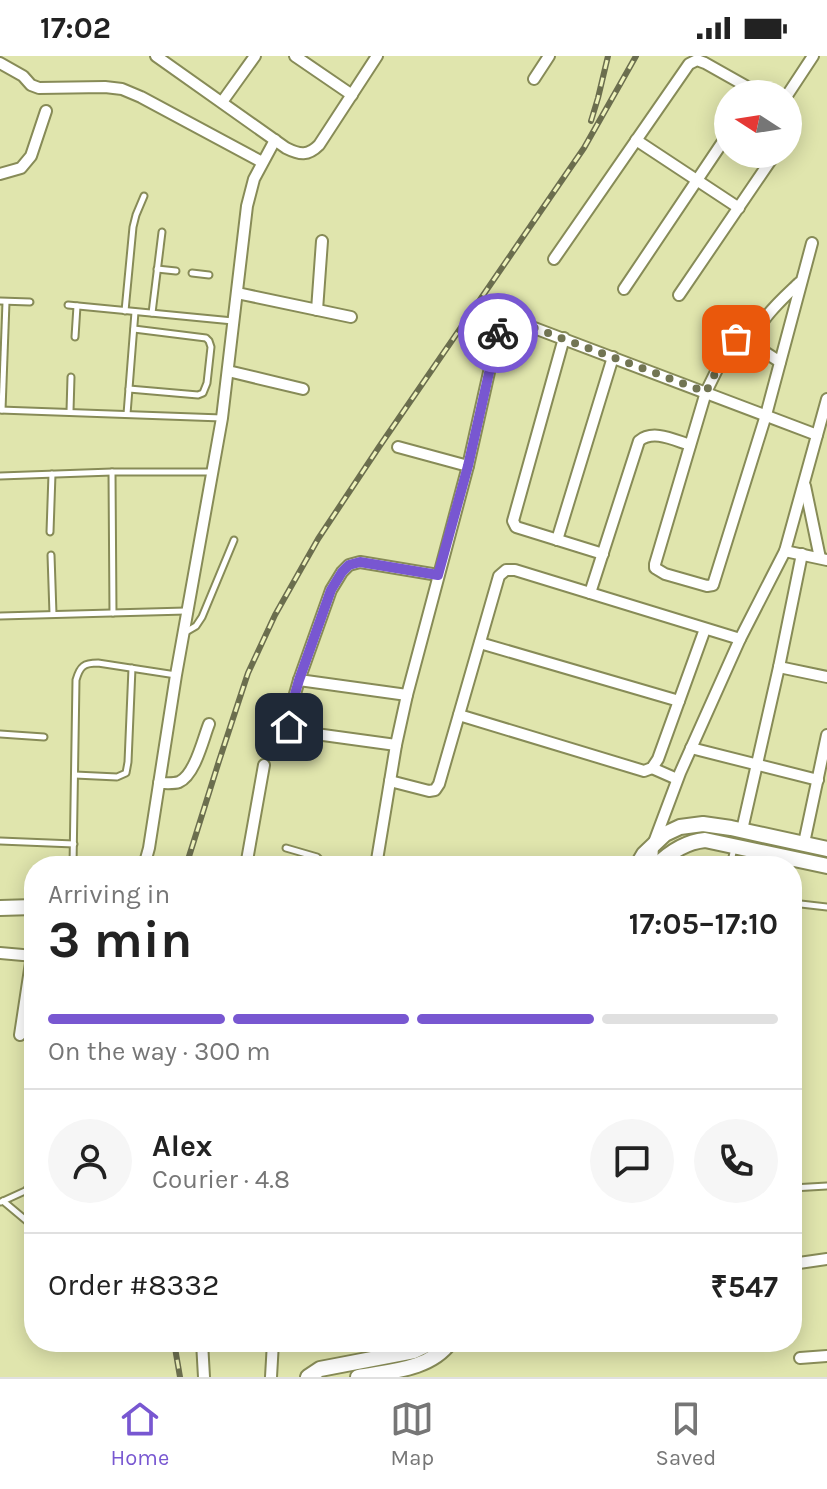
<!DOCTYPE html>
<meta charset="utf-8">
<style>
body{margin:0;font-family:Karla,sans-serif;background:#f6f6f6;color:#222;height:100vh;display:flex;flex-direction:column;font-size:30px;white-space:nowrap}
*{box-sizing:border-box;margin:0}
p{font-size:26px;color:#767676}
.icon{flex:none;width:44px;height:44px;fill:none;stroke:currentColor;stroke-width:2;stroke-linecap:round;stroke-linejoin:round}
.map{position:relative;flex:1;overflow:hidden}
.drawer{position:absolute;left:24px;top:800px;width:778px;height:496px;display:flex;flex-direction:column;background:#fff;border-radius:32px;box-shadow:0 4px 20px #0003}
.drawer>*{flex:none}
.needle{width:52px;rotate:282deg}
.tools{position:absolute;left:714px;top:24px;display:grid;gap:16px}
.tools a{display:grid;place-items:center;width:88px;height:88px;border-radius:50%;background:#fff;box-shadow:0 4px 20px #0003;font-size:40px}
.pin{position:absolute;display:grid;place-items:center;width:68px;height:68px;color:#fff;margin:-34px;border-radius:16px;box-shadow:0 4px 12px #0006}
.courier{position:absolute;display:grid;place-items:center;width:80px;height:80px;margin:-40px;border:6px solid #7857d1;border-radius:50%;background:#fff;color:#222;box-shadow:0 2px 10px #0007}
.overview em{font-style:normal;font-weight:700}
.overview div{display:flex;flex-direction:column-reverse}
.overview{display:flex;align-items:center;justify-content:space-between;height:136px;padding:0 24px}
h1{font-size:52px;font-weight:700;line-height:60px}
.bar{display:grid;grid-template-columns:repeat(4,1fr);gap:12px 8px;align-content:center;height:96px;padding:0 24px}
.bar i{height:10px;border-radius:6px;background:#e0e0e0}
.bar .current{background:#7857d1}
.bar p{grid-column:span 4}
.line{display:flex;align-items:center;gap:20px;padding:0 24px;border-top:2px solid #e0e0e0}
.line div{flex:1}
.round{display:grid;place-items:center;flex:none;width:84px;height:84px;border-radius:42px;background:#f6f6f6}
.status{display:flex;justify-content:space-between;align-items:center;height:56px;padding:0 40px;background:#fff;direction:ltr}
.status svg{height:22px;fill:currentColor}
.dock{display:flex;justify-content:space-around;align-items:center;height:112px;border-top:2px solid #e0e0e0;background:#fff;font-size:22px;color:#767676}
.dock a{display:grid;justify-items:center;gap:4px}
.dock .current{color:#7857d1}
.map>svg:first-child{display:block}
.lines{fill:none;stroke-linecap:round;stroke-linejoin:round}
.service-casing{stroke:#878b57;stroke-width:9}
.minor-casing{stroke:#878b57;stroke-width:14}
.secondary-casing{stroke:#878b57;stroke-width:18}
.service{stroke:#fff;stroke-width:5}
.minor{stroke:#fff;stroke-width:10}
.secondary{stroke:#fff;stroke-width:14}
.rail-casing{stroke:#6b6e4e;stroke-width:6}
.rail{stroke:#edf2ba;stroke-width:3;stroke-dasharray:9;stroke-linecap:butt}
.done{stroke:#727553;stroke-width:8;stroke-dasharray:0 14.4}
.route{stroke:#7857d1;stroke-width:10}
</style>
<div class="status"><b>17:02</b><svg viewBox="0 0 49 12"><path d="M0 12V9h3v3zM5 12V6h3v6zM10 12V3h3v9zM15 12V0h3v12zM26 1h20v11H26zM47 4h2v5h-2z"/></svg></div>
<div class="map">
<svg width="827" height="1321" viewBox="0 0 827 1321">
<rect width="100%" height="100%" fill="#e0e5ad"/>
<g class="lines">
<defs>
<g id="service">
<polyline points="157,213 176,215"/>
<polyline points="192,217 209,219"/>
<polyline points="0,245 30,246"/>
<polyline points="68,249 233,265"/>
<polyline points="125,255 133,171 136,159 144,140"/>
<polyline points="152,257 162,176"/>
<polyline points="75,281 77,250"/>
<polyline points="129,333 198,339 203,337 207,327 211,291 209,285 206,282 134,273"/>
<polyline points="0,354 222,362"/>
<polyline points="2,354 6,246"/>
<polyline points="70,355 71,321"/>
<polyline points="127,358 135,256"/>
<polyline points="112,416 113,557"/>
<polyline points="0,420 112,416 211,416"/>
<polyline points="50,476 52,418"/>
<polyline points="51,499 53,558"/>
<polyline points="0,560 186,555"/>
<polyline points="184,577 196,570 202,561 234,484"/>
<polyline points="0,678 44,681"/>
<polyline points="75,719 117,721 126,717 128,706 132,612"/>
<polyline points="0,785 74,788"/>
<polyline points="286,792 317,801 326,810"/>
<path d="M73,810L76,624C80,610 84,607 98,607L176,619"/>
<polyline points="730,810 734,792"/>
<polyline points="792,847 827,851"/>
<polyline points="792,1132 827,1130"/>
<polyline points="3,1145 34,1171"/>
<polyline points="1,1146 25,1135 34,1127"/>
</g>
<g id="minor">
<path d="M156,0L286,92C300,99 308,100 319,89L377,0"/>
<polyline points="295,0 352,39"/>
<polyline points="0,7 23,20 31,29 39,32 105,31 122,33 141,41 262,106"/>
<polyline points="534,23 549,0"/>
<polyline points="788,38 813,0"/>
<polyline points="222,46 255,0"/>
<polyline points="636,84 739,152"/>
<polyline points="0,118 21,112 31,100 46,55"/>
<polyline points="554,203 689,8 697,4 705,7 760,38"/>
<polyline points="624,233 728,78"/>
<polyline points="237,237 351,261"/>
<polyline points="679,239 775,98"/>
<polyline points="317,254 322,185"/>
<polyline points="762,266 729,289 706,336 655,508 655,512 665,518 707,530 713,529 766,359 812,187"/>
<polyline points="564,282 513,465 516,471 603,498"/>
<path d="M780,306C773,301 763,296 758,290C746,273 788,238 799,227"/>
<polyline points="228,315 303,333"/>
<polyline points="398,391 468,410"/>
<polyline points="805,430 820,502"/>
<polyline points="557,484 613,301"/>
<polyline points="785,495 827,504"/>
<path d="M590,537L639,385C653,373 674,384 690,389"/>
<polyline points="480,587 679,645"/>
<polyline points="779,611 827,621"/>
<polyline points="299,624 407,639"/>
<polyline points="459,659 644,715 652,712 658,703 705,573"/>
<polyline points="396,689 294,675 289,671 287,666 299,624 331,534 342,516 349,509 360,506 438,519"/>
<polyline points="691,692 818,724"/>
<polyline points="652,712 677,723"/>
<polyline points="390,725 429,735 435,734 439,728 499,520 506,514 515,514 740,583"/>
<path d="M159,727C166,727 173,728 179,726C195,719 203,683 209,668"/>
<polyline points="742,774 779,611 802,498"/>
<polyline points="804,787 827,679"/>
<polyline points="144,810 149,792 176,619 222,362 247,150 254,123 275,84"/>
<polyline points="246,810 264,709"/>
<polyline points="376,810 396,689 407,639 468,410 498,276 504,267 514,266 529,270 817,379"/>
<polyline points="418,810 421,807 466,810"/>
<polyline points="652,810 653,789 680,717 740,583 785,495 827,343"/>
<polyline points="0,897 34,900"/>
<polyline points="20,979 32,900"/>
<polyline points="792,1208 827,1203"/>
<polyline points="202,1286 204,1321"/>
<polyline points="800,1302 827,1300"/>
<polyline points="271,1321 273,1286"/>
</g>
<g id="secondary">
<polyline points="637,810 644,798 665,778 680,771 703,768 731,772 827,793"/>
<path d="M656,810C670,796 685,786 705,784L827,810"/>
<polyline points="0,852 34,851"/>
<polyline points="308,1321 320,1313 414,1295 433,1286"/>
<path d="M358,1321C389,1315 430,1314 450,1286"/>
</g>
</defs>
<use href="#service" class="service-casing"/>
<use href="#minor" class="minor-casing"/>
<use href="#secondary" class="secondary-casing"/>
<use href="#service" class="service"/>
<use href="#minor" class="minor"/>
<use href="#secondary" class="secondary"/>
<defs>
<g id="rail">
<polyline points="591,65 598,42 608,0"/>
<polyline points="186,810 219,705 248,617 275,559 318,483 379,391 584,92 636,0"/>
<polyline points="174,1286 180,1321"/>
</g>
</defs>
<use href="#rail" class="rail-casing"/>
<use href="#rail" class="rail"/>
</g>
<g class="lines">
<polyline class="done" points="498,277 504,267 514,266 529,270 706,336 729,289 736,283"/>
<polyline class="route" points="289,671 287,666 299,624 331,534 342,516 349,509 360,506 438,519 468,410 498,277"/>
</g>
</svg>
<div class="tools">
<a><svg class="needle" viewBox="-14 -14 28 28"><path d="M0-13l5 13h-10z" fill="#e53935"/><path d="M0 13l5-13h-10z" fill="#767676"/></svg></a>
</div>
<div class="pin" style="left:736px;top:283px;background:#ea580c"><svg class="icon" aria-label="bag" viewBox="0 0 24 24"><path d="M5 8h14l-1 12H6zM9 8a3 3 0 0 1 6 0"/></svg></div>
<div class="pin" style="left:289px;top:671px;background:#1f2937"><svg class="icon" aria-label="home" viewBox="0 0 24 24"><path d="M3 11l9-7 9 7M6 9v11h12V9"/></svg></div>
<div class="courier" style="left:498px;top:277px"><svg class="icon" aria-label="bike" viewBox="0 0 24 24"><circle cx="6" cy="16" r="4"/><circle cx="18" cy="16" r="4"/><path d="M6 16l4-8h5l3 8M10 8l3 8H6M13 5h3"/></svg></div>
<section class="drawer">
<div class="overview"><div><h1>3 min</h1><p>Arriving in</p></div><em>17:05–17:10</em></div>
<div class="bar"><i class="current"></i><i class="current"></i><i class="current"></i><i></i><p>On the way · 300 m</p></div>
<div class="line" style="height:144px"><a class="round"><svg class="icon" aria-label="person" viewBox="0 0 24 24"><circle cx="12" cy="8" r="4"/><path d="M4 21q1-7 8-7t8 7"/></svg></a><div><b>Alex</b><p>Courier · 4.8</p></div><a class="round"><svg class="icon" aria-label="chat" viewBox="0 0 24 24"><path d="M4 5h16v11H9l-5 4z"/></svg></a><a class="round"><svg class="icon" aria-label="phone" viewBox="0 0 24 24"><path d="M5 4h4l2 5-3 2q2 4 5 5l2-3 5 2v4C11 20 4 13 5 4z"/></svg></a></div>
<div class="line" style="height:104px"><div>Order #8332</div><b>₹547</b></div>
</section>
</div>
<nav class="dock">
<a class="current"><svg class="icon" aria-label="home" viewBox="0 0 24 24"><path d="M3 11l9-7 9 7M6 9v11h12V9"/></svg>Home</a>
<a><svg class="icon" aria-label="map" viewBox="0 0 24 24"><path d="M3 6l6-2 6 2 6-2v14l-6 2-6-2-6 2zM9 4v14M15 6v14"/></svg>Map</a>
<a><svg class="icon" aria-label="saved" viewBox="0 0 24 24"><path d="M7 4h10v16l-5-4-5 4z"/></svg>Saved</a>
</nav>
